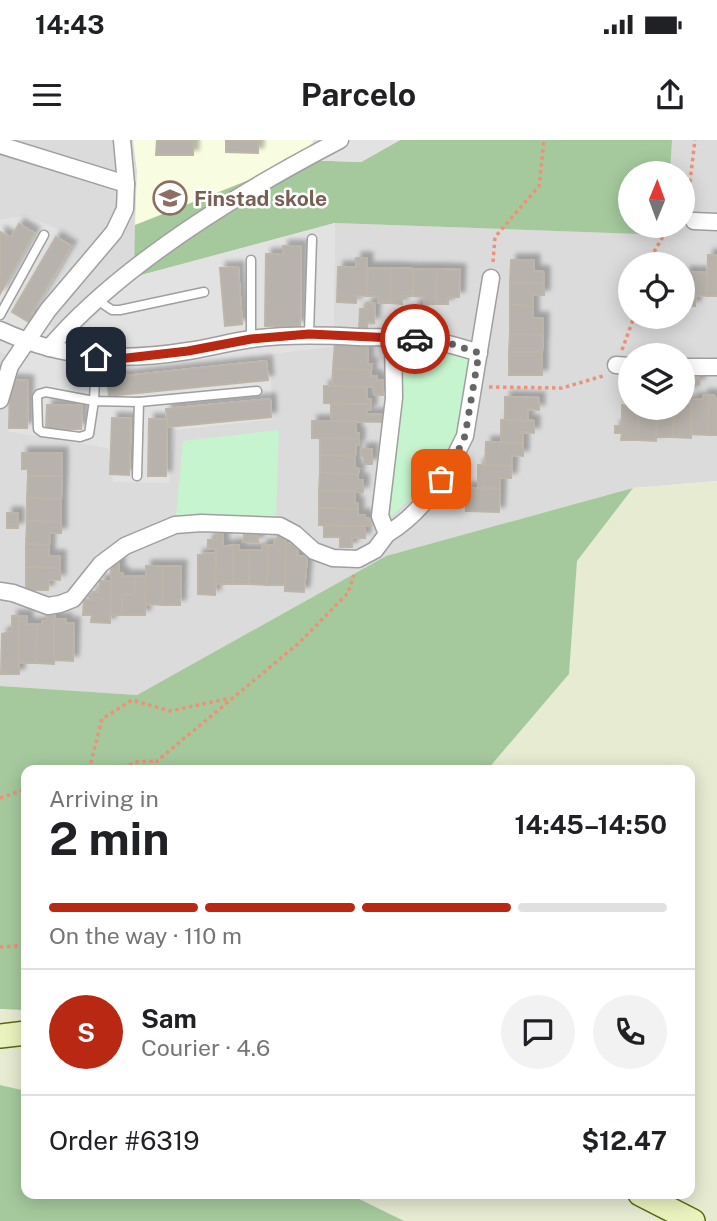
<!DOCTYPE html>
<meta charset="utf-8">
<style>
body{margin:0;font-family:"Public Sans",sans-serif;background:#f2f2f2;color:#202124;height:100vh;display:flex;flex-direction:column;font-size:26px;white-space:nowrap}
*{box-sizing:border-box;margin:0}
p{font-size:23px;color:#757577}
.icon{flex:none;width:38px;height:38px;fill:none;stroke:currentColor;stroke-width:2;stroke-linecap:round;stroke-linejoin:round}
.map{position:relative;flex:1;overflow:hidden}
.panel{position:absolute;left:21px;top:625px;width:674px;height:434px;display:flex;flex-direction:column;background:#fff;border-radius:14px;box-shadow:0 4px 18px #0003}
.panel>*{flex:none}
.needle{width:46px;rotate:1deg}
.tools{position:absolute;left:618px;top:21px;display:grid;gap:14px}
.tools a{display:grid;place-items:center;width:77px;height:77px;border-radius:50%;background:#fff;box-shadow:0 4px 18px #0003;font-size:35px}
.pin{position:absolute;display:grid;place-items:center;width:60px;height:60px;color:#fff;margin:-30px;border-radius:14px;box-shadow:0 4px 10px #0006}
.courier{position:absolute;display:grid;place-items:center;width:70px;height:70px;margin:-35px;border:5px solid #b82813;border-radius:50%;background:#fff;color:#222;box-shadow:0 2px 9px #0007}
.headline em{font-style:normal;font-weight:700}
.headline div{display:flex;flex-direction:column-reverse}
.headline{display:flex;align-items:center;justify-content:space-between;height:119px;padding:0 28px}
h1{font-size:46px;font-weight:700;line-height:52px}
.bar{display:grid;grid-template-columns:repeat(4,1fr);gap:10px 7px;align-content:center;height:84px;padding:0 28px}
.bar i{height:9px;border-radius:5px;background:#e0e0e0}
.bar .selected{background:#b82813}
.bar p{grid-column:span 4}
.line{display:flex;align-items:center;gap:18px;padding:0 28px;border-top:2px solid #e0e0e0}
.line div{flex:1}
.round{display:grid;place-items:center;flex:none;width:74px;height:74px;border-radius:37px;background:#f2f2f2}
.status{display:flex;justify-content:space-between;align-items:center;height:49px;padding:0 35px;background:#fff;direction:ltr}
.status svg{height:19px;fill:currentColor}
header{display:flex;justify-content:space-between;align-items:center;height:91px;padding:0 28px;background:#fff;font-size:32px;font-weight:700}
.map>svg:first-child{display:block}
.residential{fill:#dcdbdb;fill-rule:evenodd}
.education{fill:#f8fce0}
.farmland{fill:#e6ebd2}
.forest{fill:#a5c99d}
.park{fill:#c6f4cf}
.parking{fill:#e2e2e2}
.building{fill:#b7b2ab;stroke:#beb5a9;stroke-width:2;filter:url(#shadow)}
.lines{fill:none;stroke-linecap:round;stroke-linejoin:round}
.lane-casing{stroke:#9f9f9f;stroke-width:11}
.street-casing{stroke:#9f9f9f;stroke-width:19}
.secondary-casing{stroke:#556a0f;stroke-width:26}
.path{stroke:#ec9278;stroke-width:3.5;stroke-dasharray:3.5 3.5;stroke-linecap:butt}
.lane{stroke:#fff;stroke-width:8}
.street{stroke:#fff;stroke-width:16}
.secondary{stroke:#eaf3bd;stroke-width:23}
.done{stroke:#676664;stroke-width:7;stroke-dasharray:0 12.6}
.route{stroke:#b82813;stroke-width:9}
.labels{text-anchor:middle;dominant-baseline:central;stroke-width:5;stroke-linejoin:round;paint-order:stroke}
.education-label{font-size:21px;font-weight:bold;fill:#785e54;stroke:#fff;text-anchor:start}
</style>
<div class="status"><b>14:43</b><svg viewBox="0 0 49 12"><path d="M0 12V9h3v3zM5 12V6h3v6zM10 12V3h3v9zM15 12V0h3v12zM26 1h20v11H26zM47 4h2v5h-2z"/></svg></div>
<header><svg class="icon" aria-label="menu" viewBox="0 0 24 24"><path d="M4 6h16M4 12h16M4 18h16"/></svg>Parcelo<svg class="icon" aria-label="share" viewBox="0 0 24 24"><path d="M12 15V3M7 8l5-5 5 5M5 13v7h14v-7"/></svg></header>
<div class="map">
<svg width="717" height="1081" viewBox="0 0 717 1081">
<defs>
<filter id="shadow"><feDropShadow dx="5.5" dy="-5.5" stdDeviation="2" flood-color="#0004"/></filter>
</defs>
<rect width="100%" height="100%" fill="#eeece5"/>
<g class="residential">
<polygon points="0,0 133,0 137,31 134,137 74,198 33,179 27,76 0,80"/>
<path d="M671,0H717V341L633,348L386,416L137,555L0,546V211L18,222L8,291L109,308L174,290L272,279L270,214L333,206L335,83L666,95L667,86H682V33H670ZM630,124H682V177H630ZM630,215H682V268H630Z"/>
</g>
<polygon class="education" points="133,0 314,0 300,20 135,85 137,31"/>
<g class="farmland">
<polygon points="717,341 717,1081 404,1081 349,1054 690,1054 690,630 487,630 569,534 577,421 633,348"/>
<polygon points="17,869 26,870 26,951 0,945 0,871"/>
</g>
<g class="forest">
<polygon points="400,0 672,0 670,33 630,33 630,86 667,86 666,95 335,83 134,137 135,85 300,20 361,22"/>
<polygon points="633,348 577,421 569,534 487,630 26,630 26,870 0,869 0,546 137,555 386,416"/>
<polygon points="0,945 26,951 26,1054 349,1054 404,1081 0,1081"/>
</g>
<g class="park">
<polygon points="402,204 443,209 473,217 459,293 422,349 390,377"/>
<polygon points="279,290 276,378 176,376 183,301"/>
</g>
<g class="parking">
<polygon points="314,0 400,0 361,22 301,20"/>
<polygon points="27,76 77,97 33,178 74,197 134,137 335,83 333,206 270,214 272,279 174,290 169,343 113,342 108,308 8,291 9,244 18,222 0,211 0,80"/>
</g>
<g class="building">
<polygon points="157,0 193,0 193,15 156,15"/>
<polygon points="226,0 258,0 258,13 226,12"/>
<polygon points="19,84 34,93 0,154 0,92 11,98"/>
<polygon points="56,97 71,106 31,174 33,175 29,182 12,172"/>
<polygon points="283,106 301,106 300,186 265,186 266,114 283,114"/>
<polygon points="708,115 717,115 717,156 707,156"/>
<polygon points="356,118 367,118 367,156 356,155 356,163 337,162 338,127 356,127"/>
<polygon points="511,120 534,120 534,131 544,132 544,143 510,143"/>
<polygon points="238,127 242,184 225,186 220,128"/>
<polygon points="368,128 391,128 390,163 378,163 378,156 367,156"/>
<polygon points="391,128 413,129 413,156 402,156 402,164 390,163"/>
<polygon points="413,129 437,129 436,164 424,164 424,157 413,156"/>
<polygon points="437,129 460,130 459,157 448,157 448,164 436,164"/>
<polygon points="685,132 707,133 707,156 696,155 695,166 684,166"/>
<polygon points="510,143 544,143 544,155 533,155 533,166 510,165"/>
<polygon points="367,163 375,164 374,183 367,182 367,188 359,188 360,169 367,169"/>
<polygon points="414,165 420,165 420,184 406,184 406,172 414,173"/>
<polygon points="510,165 533,166 533,178 543,178 543,195 510,194"/>
<polygon points="510,194 543,195 542,212 509,212"/>
<polygon points="335,202 367,203 368,224 372,224 371,230 333,229"/>
<rect x="509" y="212" width="33" height="23"/>
<polygon points="266,221 268,240 109,256 107,238"/>
<polygon points="333,229 371,230 371,236 377,236 377,240 383,240 383,255 374,255 374,247 332,246"/>
<polygon points="685,237 699,237 699,244 692,244 692,251 685,251"/>
<polygon points="10,240 28,241 27,288 9,288"/>
<polygon points="324,246 367,247 367,259 371,259 371,264 324,263"/>
<polygon points="703,255 709,255 708,295 691,294 692,259 703,259"/>
<polygon points="709,255 715,256 715,259 717,259 717,295 708,295"/>
<polygon points="505,257 539,258 539,270 528,269 527,281 505,280"/>
<polygon points="270,259 271,277 168,287 166,269"/>
<polygon points="682,262 691,263 691,298 673,297 674,268 682,268"/>
<polygon points="331,264 371,264 371,270 367,270 367,275 382,274 382,282 331,281"/>
<polygon points="47,265 82,265 81,289 46,289"/>
<polygon points="622,265 639,268 638,300 621,300 622,293 615,293 615,286 622,286"/>
<polygon points="639,268 657,268 656,301 638,300"/>
<polygon points="657,268 674,268 673,297 656,297"/>
<polygon points="112,278 131,279 129,335 110,334"/>
<polygon points="149,279 167,280 166,336 148,336"/>
<polygon points="501,280 534,281 534,293 523,292 523,303 501,303"/>
<polygon points="312,281 356,281 356,293 359,293 359,299 312,298"/>
<polygon points="320,298 359,299 359,305 356,305 355,316 320,315"/>
<polygon points="486,302 523,303 523,316 512,315 512,326 485,326"/>
<polygon points="361,309 372,309 372,324 364,324 364,317 361,316"/>
<polygon points="22,313 62,313 62,336 28,336 28,329 22,329"/>
<polygon points="320,315 355,316 355,328 359,329 358,334 320,333"/>
<polygon points="478,325 512,326 511,338 500,338 500,349 478,348"/>
<polygon points="320,333 358,334 358,340 363,340 363,352 319,351"/>
<polygon points="28,336 62,336 61,359 27,358"/>
<polygon points="466,348 500,349 499,372 466,371"/>
<polygon points="319,351 355,351 354,363 358,363 358,369 319,368"/>
<polygon points="27,358 61,359 61,382 27,381"/>
<polygon points="319,368 358,369 358,375 365,375 365,378 371,379 371,386 319,385"/>
<rect x="7" y="373" width="11" height="15"/>
<polygon points="27,381 61,382 61,393 50,393 49,405 26,404"/>
<polygon points="324,386 365,386 365,398 352,398 352,407 340,407 340,397 324,397"/>
<polygon points="216,393 223,394 223,407 233,405 233,444 215,444 216,409 208,409 208,400 216,400"/>
<polygon points="244,393 258,394 258,402 243,402"/>
<polygon points="278,394 286,394 285,445 267,445 268,405 274,405 274,400 278,400"/>
<polygon points="286,403 298,404 297,416 307,417 304,452 285,451"/>
<polygon points="26,404 49,405 49,416 60,416 60,428 26,427"/>
<polygon points="233,405 239,405 239,410 250,410 249,444 233,444"/>
<polygon points="262,405 268,405 267,445 249,444 250,410 262,410"/>
<polygon points="204,413 216,414 215,455 198,454 198,415 204,415"/>
<polygon points="111,422 119,422 119,433 123,433 123,436 135,436 134,455 122,454 122,475 111,475"/>
<polygon points="146,426 163,426 163,465 146,464"/>
<polygon points="163,426 181,426 180,465 163,465"/>
<polygon points="26,427 60,428 60,440 49,439 48,450 26,450"/>
<polygon points="135,436 146,437 145,475 122,475 122,454 134,455"/>
<polygon points="100,441 111,441 110,483 91,482 92,475 83,475 84,459 92,460 92,452 99,452"/>
<polygon points="47,472 55,472 54,524 36,523 37,484 42,484 42,481 47,481"/>
<polygon points="12,476 19,476 19,534 1,534 2,494 12,491"/>
<polygon points="19,476 27,476 27,484 37,484 36,523 19,523"/>
<polygon points="54,479 66,479 66,483 74,483 73,521 54,520"/>
</g>
<g class="lines">
<defs>
<g id="lane">
<polyline points="251,120 251,199"/>
<polyline points="97,160 112,170 120,170 204,152"/>
<polyline points="0,175 44,95"/>
<polyline points="309,194 312,99"/>
<polyline points="96,217 94,261 89,294 80,297 42,292 38,289 37,257 39,254 46,252 94,261 139,262 257,251"/>
<polyline points="137,336 139,262"/>
</g>
<g id="street">
<polyline points="0,5 126,44"/>
<polyline points="694,81 717,82"/>
<path d="M0,190C63,219 120,222 188,211C209,208 230,202 251,199C287,194 322,195 358,197C379,198 401,196 422,199C441,201 460,207 479,213"/>
<path d="M49,208C122,123 240,52 340,0"/>
<polyline points="616,225 630,226"/>
<polyline points="682,227 717,227"/>
<polyline points="0,260 10,226 48,170 114,92 125,69 126,44 122,0"/>
<path d="M387,394C424,372 447,334 465,296L491,138"/>
<polyline points="0,451 13,453 48,466 60,464 73,459 101,424 125,406 175,385 201,383 280,386 295,394 314,411 333,418 358,419 375,410 387,394 380,376 394,258 393,198"/>
</g>
<g id="secondary">
<polyline points="0,896 26,893"/>
<polyline points="640,1054 693,1081"/>
</g>
</defs>
<use href="#lane" class="lane-casing"/>
<use href="#street" class="street-casing"/>
<use href="#secondary" class="secondary-casing"/>
<g class="path">
<polyline points="682,61 689,50 695,0"/>
<polyline points="493,122 495,97 539,46 544,0"/>
<polyline points="647,124 669,86"/>
<polyline points="622,210 634,177"/>
<polyline points="489,247 562,248 603,236"/>
<polyline points="89,630 102,579 132,560 170,571 230,558"/>
<polyline points="116,630 136,622 157,621"/>
<polyline points="157,630 157,621 299,503 348,453 354,435"/>
<polyline points="0,658 26,649"/>
<polyline points="0,807 26,805"/>
</g>
<use href="#lane" class="lane"/>
<use href="#street" class="street"/>
<use href="#secondary" class="secondary"/>
</g>
<g class="lines">
<polyline class="done" points="415,199 452,204 479,213 465,296 454,320 441,339"/>
<polyline class="route" points="96,217 127,218 188,211 251,199 309,194 415,199"/>
</g>
<defs>
<symbol id="school-ring" viewBox="-11 -11 22 22"><circle r="9.5" fill="#fff" stroke="#8d6e63" stroke-width="1.5"/><path d="M0-5L7-2L0 1L-7-2ZM-4 1L0 2.5L4 1V4Q0 6-4 4Z" fill="#8d6e63"/></symbol>
</defs>
<g fill-rule="evenodd">
<use href="#school-ring" x="151" y="39" width="38" height="38"/>
</g>
<g class="labels">
<g class="education-label">
<text x="194" y="58">Finstad skole</text>
</g>
</g>
</svg>
<div class="tools">
<a><svg class="needle" viewBox="-14 -14 28 28"><path d="M0-13l5 13h-10z" fill="#e53935"/><path d="M0 13l5-13h-10z" fill="#757577"/></svg></a>
<a><svg class="icon" aria-label="locate" viewBox="0 0 24 24"><circle cx="12" cy="12" r="6"/><path d="M12 2v4M12 18v4M2 12h4M18 12h4"/></svg></a>
<a><svg class="icon" aria-label="layers" viewBox="0 0 24 24"><path d="M12 4l9 5-9 5-9-5zM3 14l9 5 9-5"/></svg></a>
</div>
<div class="pin" style="left:441px;top:339px;background:#ea580c"><svg class="icon" aria-label="bag" viewBox="0 0 24 24"><path d="M5 8h14l-1 12H6zM9 8a3 3 0 0 1 6 0"/></svg></div>
<div class="pin" style="left:96px;top:217px;background:#1f2937"><svg class="icon" aria-label="home" viewBox="0 0 24 24"><path d="M3 11l9-7 9 7M6 9v11h12V9"/></svg></div>
<div class="courier" style="left:415px;top:199px"><svg class="icon" aria-label="car" viewBox="0 0 24 24"><path d="M5 17H2v-5l4-1 3-4h7l3 4 3 1v5h-3M9 17h6M6 11h13"/><circle cx="7" cy="17" r="2"/><circle cx="17" cy="17" r="2"/></svg></div>
<section class="panel">
<div class="headline"><div><h1>2 min</h1><p>Arriving in</p></div><em>14:45–14:50</em></div>
<div class="bar"><i class="selected"></i><i class="selected"></i><i class="selected"></i><i></i><p>On the way · 110 m</p></div>
<div class="line" style="height:126px"><b class="round" style="background:#b82813;color:#fff">S</b><div><b>Sam</b><p>Courier · 4.6</p></div><a class="round"><svg class="icon" aria-label="chat" viewBox="0 0 24 24"><path d="M4 5h16v11H9l-5 4z"/></svg></a><a class="round"><svg class="icon" aria-label="phone" viewBox="0 0 24 24"><path d="M5 4h4l2 5-3 2q2 4 5 5l2-3 5 2v4C11 20 4 13 5 4z"/></svg></a></div>
<div class="line" style="height:91px"><div>Order #6319</div><b>$12.47</b></div>
</section>
</div>
